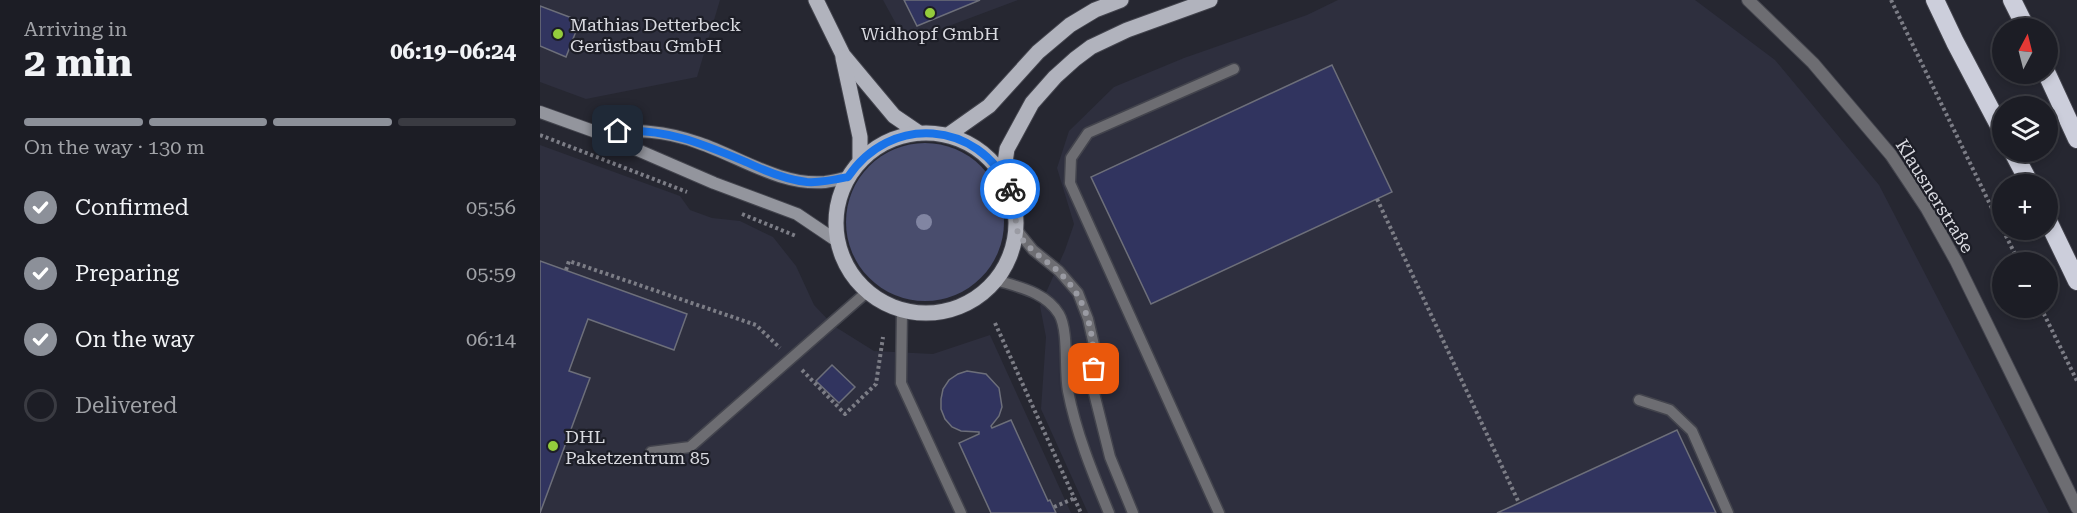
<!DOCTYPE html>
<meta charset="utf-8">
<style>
body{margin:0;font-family:"Roboto Serif",serif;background:#25262d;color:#f1f3f6;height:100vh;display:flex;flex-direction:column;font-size:22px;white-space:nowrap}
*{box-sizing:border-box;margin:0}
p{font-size:20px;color:#a0a2a7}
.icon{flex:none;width:33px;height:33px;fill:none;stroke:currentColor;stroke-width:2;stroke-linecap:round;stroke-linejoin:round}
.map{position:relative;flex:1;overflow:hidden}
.panel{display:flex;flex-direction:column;background:#1c1d25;width:540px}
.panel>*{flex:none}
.needle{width:39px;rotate:7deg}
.tools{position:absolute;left:1452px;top:18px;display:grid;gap:12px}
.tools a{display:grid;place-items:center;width:66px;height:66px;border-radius:50%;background:#1c1d25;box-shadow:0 3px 9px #0003,0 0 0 2px #3a3b42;font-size:30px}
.pin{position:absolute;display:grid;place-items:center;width:51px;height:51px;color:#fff;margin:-26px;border-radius:12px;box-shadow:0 3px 9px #0006}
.courier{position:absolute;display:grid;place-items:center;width:60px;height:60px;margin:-30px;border:4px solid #1a73e8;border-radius:50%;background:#fff;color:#222;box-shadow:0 2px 8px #0007}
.headline em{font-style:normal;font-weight:700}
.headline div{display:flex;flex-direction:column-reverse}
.headline{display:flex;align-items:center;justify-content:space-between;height:102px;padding:0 24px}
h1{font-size:39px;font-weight:700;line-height:45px}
.bar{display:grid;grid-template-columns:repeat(4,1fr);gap:9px 6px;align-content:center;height:72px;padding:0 24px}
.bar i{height:8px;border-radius:4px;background:#3a3b42}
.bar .active{background:#8c9099}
.bar p{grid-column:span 4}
ol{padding:0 24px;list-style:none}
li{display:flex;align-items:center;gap:18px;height:66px}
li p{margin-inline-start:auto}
li .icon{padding:6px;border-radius:50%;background:#8c9099;color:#fff;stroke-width:4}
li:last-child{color:#a0a2a7}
li i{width:33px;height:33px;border:3px solid #3a3b42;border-radius:50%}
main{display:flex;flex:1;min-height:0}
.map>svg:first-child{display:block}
.built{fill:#2e2f3e}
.green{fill:#494d6d}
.building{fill:#31345f;stroke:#6d6f7a;stroke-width:1.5}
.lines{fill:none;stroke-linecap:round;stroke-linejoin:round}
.lane-casing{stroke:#43444d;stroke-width:13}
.street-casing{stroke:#43444d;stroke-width:14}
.secondary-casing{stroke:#43444d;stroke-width:14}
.primary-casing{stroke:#43444d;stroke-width:17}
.highway-casing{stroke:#43444d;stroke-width:20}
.path{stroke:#7c7d86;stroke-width:4;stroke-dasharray:3 3;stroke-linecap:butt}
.lane{stroke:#6d6d72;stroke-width:10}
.street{stroke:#6d6d72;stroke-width:12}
.secondary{stroke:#93959d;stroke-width:12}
.primary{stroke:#b1b3bd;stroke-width:15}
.highway{stroke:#cccedb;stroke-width:18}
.tree{fill:#8185a2}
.done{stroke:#9a9ba3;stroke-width:6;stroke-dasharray:0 10.8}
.route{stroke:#1a73e8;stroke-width:8}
.poi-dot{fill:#94cc3c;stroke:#1d1e27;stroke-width:2}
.labels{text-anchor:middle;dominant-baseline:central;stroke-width:4.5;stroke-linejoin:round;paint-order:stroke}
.poi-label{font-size:18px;fill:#d9dae0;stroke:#1d1e27;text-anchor:start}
.street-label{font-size:18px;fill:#d9dae0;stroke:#1d1e27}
</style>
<main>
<section class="panel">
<div class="headline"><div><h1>2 min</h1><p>Arriving in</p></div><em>06:19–06:24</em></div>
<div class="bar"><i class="active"></i><i class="active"></i><i class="active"></i><i></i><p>On the way · 130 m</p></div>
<ol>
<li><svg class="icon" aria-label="check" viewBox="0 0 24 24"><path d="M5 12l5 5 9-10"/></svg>Confirmed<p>05:56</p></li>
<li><svg class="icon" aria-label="check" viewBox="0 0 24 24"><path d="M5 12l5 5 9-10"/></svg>Preparing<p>05:59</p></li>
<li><svg class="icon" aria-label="check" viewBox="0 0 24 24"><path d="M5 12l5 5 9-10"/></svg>On the way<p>06:14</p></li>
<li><i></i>Delivered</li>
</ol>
</section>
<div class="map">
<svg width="1537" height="513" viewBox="0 0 1537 513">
<rect width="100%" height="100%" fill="#262731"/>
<g class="built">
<polygon points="0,0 180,0 157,77 46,99 0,82"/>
<polygon points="343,0 478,0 366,42"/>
<polygon points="798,0 1155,0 1235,60 1339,185 1509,513 548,513 501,409 506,337 500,306 525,250 534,224 517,168 529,131 574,87 644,58 767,15"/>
<polygon points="0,145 140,196 150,210 172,218 200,221 233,237 256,266 274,305 294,326 334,351 393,354 450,335 531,513 0,513"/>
</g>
<circle class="green" cx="385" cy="222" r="79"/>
<g class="building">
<polygon points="364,0 440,0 377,26"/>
<polygon points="0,6 40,21 26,57 0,46"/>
<polygon points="792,65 852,192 611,304 551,177"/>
<polygon points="0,261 147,314 134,350 48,319 29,371 50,378 0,513"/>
<polygon points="292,365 315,387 299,403 276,381"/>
<polygon points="427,371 446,374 459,388 462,407 459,416 451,426 452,428 471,420 508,501 510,500 516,513 451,513 419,443 439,434 439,432 421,431 412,427 405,419 401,409 401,399 403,389 409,380 418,374"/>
<polygon points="1137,430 1176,513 957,513 979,503"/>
</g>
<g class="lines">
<defs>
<g id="lane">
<polyline points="476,229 493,250 519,271 538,293 548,319 554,345 554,393 570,457 593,513"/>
<path d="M456,280C478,287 506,292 519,314C529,331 524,371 528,391C536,433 553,474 569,513"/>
<polyline points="362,310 361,383 421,513"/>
<polyline points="1099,400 1130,410 1152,431 1188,513"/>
<polyline points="111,452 150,447 328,291"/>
<polyline points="679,513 530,183 531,158 548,133 694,69"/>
</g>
<polyline id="street" points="1208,0 1273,63 1351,155 1387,209 1416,261 1537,508"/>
<g id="secondary">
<polyline points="0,112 56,132 174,183 257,214 297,241"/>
<path d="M60,132C98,130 123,130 159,143C200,157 241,186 285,182C293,181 300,179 308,177"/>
</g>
<g id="primary">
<polyline points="276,0 303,55 354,116 379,133"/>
<polyline points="303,58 320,137 320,161"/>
<circle cx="386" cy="223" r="90"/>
<polyline points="408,135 449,106 498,52 530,25 555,10 581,0"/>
<polyline points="463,176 467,149 492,103 515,77 535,59 551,47 587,30 670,0"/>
</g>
<g id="highway">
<polyline points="1395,0 1415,42 1462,131"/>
<polyline points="1472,0 1486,28"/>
<polyline points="1507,74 1537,139"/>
<polyline points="1473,152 1490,184"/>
<polyline points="1508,221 1537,281"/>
</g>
</defs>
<use href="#lane" class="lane-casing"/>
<use href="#street" class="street-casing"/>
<use href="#secondary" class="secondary-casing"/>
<use href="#primary" class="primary-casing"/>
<use href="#highway" class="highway-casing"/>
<g class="path">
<polyline points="1351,0 1462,229"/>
<polyline points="0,135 147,192"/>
<polyline points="837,199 979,503"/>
<polyline points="202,214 256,236"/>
<polyline points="1463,230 1479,262"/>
<polyline points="26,270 29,261 216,325 240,348"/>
<polyline points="1501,308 1537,381"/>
<polyline points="455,323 541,513"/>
<polyline points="262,370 305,414 336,384 343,337"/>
<polyline points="514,507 535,498"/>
</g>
<use href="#lane" class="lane"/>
<use href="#street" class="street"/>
<use href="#secondary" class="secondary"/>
<use href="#primary" class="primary"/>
<use href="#highway" class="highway"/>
</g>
<circle class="tree" cx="384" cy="222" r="8"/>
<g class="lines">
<path class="done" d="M470,189C473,198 475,207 476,216C476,220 475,226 477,230C483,245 500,256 512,266C545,293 554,327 554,369"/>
<path class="route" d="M78,131C126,128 163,144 206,162C225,171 246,180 267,182C281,183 294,180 308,177C350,114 438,120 470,189"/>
</g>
<g class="poi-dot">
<circle cx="390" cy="13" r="6"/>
<circle cx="18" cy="34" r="6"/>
<circle cx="13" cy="446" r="6"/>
</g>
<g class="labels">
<g class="poi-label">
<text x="30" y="24">Mathias Detterbeck<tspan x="30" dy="21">Gerüstbau GmbH</tspan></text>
<text x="390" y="33" text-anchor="middle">Widhopf GmbH</text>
<text x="25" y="436">DHL<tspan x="25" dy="21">Paketzentrum 85</tspan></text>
</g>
<g class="street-label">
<text transform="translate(1395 196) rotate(58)">Klausnerstraße</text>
</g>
</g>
</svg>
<div class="tools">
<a><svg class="needle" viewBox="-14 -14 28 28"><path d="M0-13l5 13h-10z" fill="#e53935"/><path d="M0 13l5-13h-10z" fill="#a0a2a7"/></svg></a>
<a><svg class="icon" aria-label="layers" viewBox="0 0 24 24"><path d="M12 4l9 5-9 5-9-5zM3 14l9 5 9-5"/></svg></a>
<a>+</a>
<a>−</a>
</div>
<div class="pin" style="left:554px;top:369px;background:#ea580c"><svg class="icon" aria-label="bag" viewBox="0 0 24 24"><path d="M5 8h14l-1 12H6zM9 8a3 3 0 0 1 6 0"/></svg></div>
<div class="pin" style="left:78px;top:131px;background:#1f2937"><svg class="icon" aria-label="home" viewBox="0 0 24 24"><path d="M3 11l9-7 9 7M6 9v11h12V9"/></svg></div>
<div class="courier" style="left:470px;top:189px"><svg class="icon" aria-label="bike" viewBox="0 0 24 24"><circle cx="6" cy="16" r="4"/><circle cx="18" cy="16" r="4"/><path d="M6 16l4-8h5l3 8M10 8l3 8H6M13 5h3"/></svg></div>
</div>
</main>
